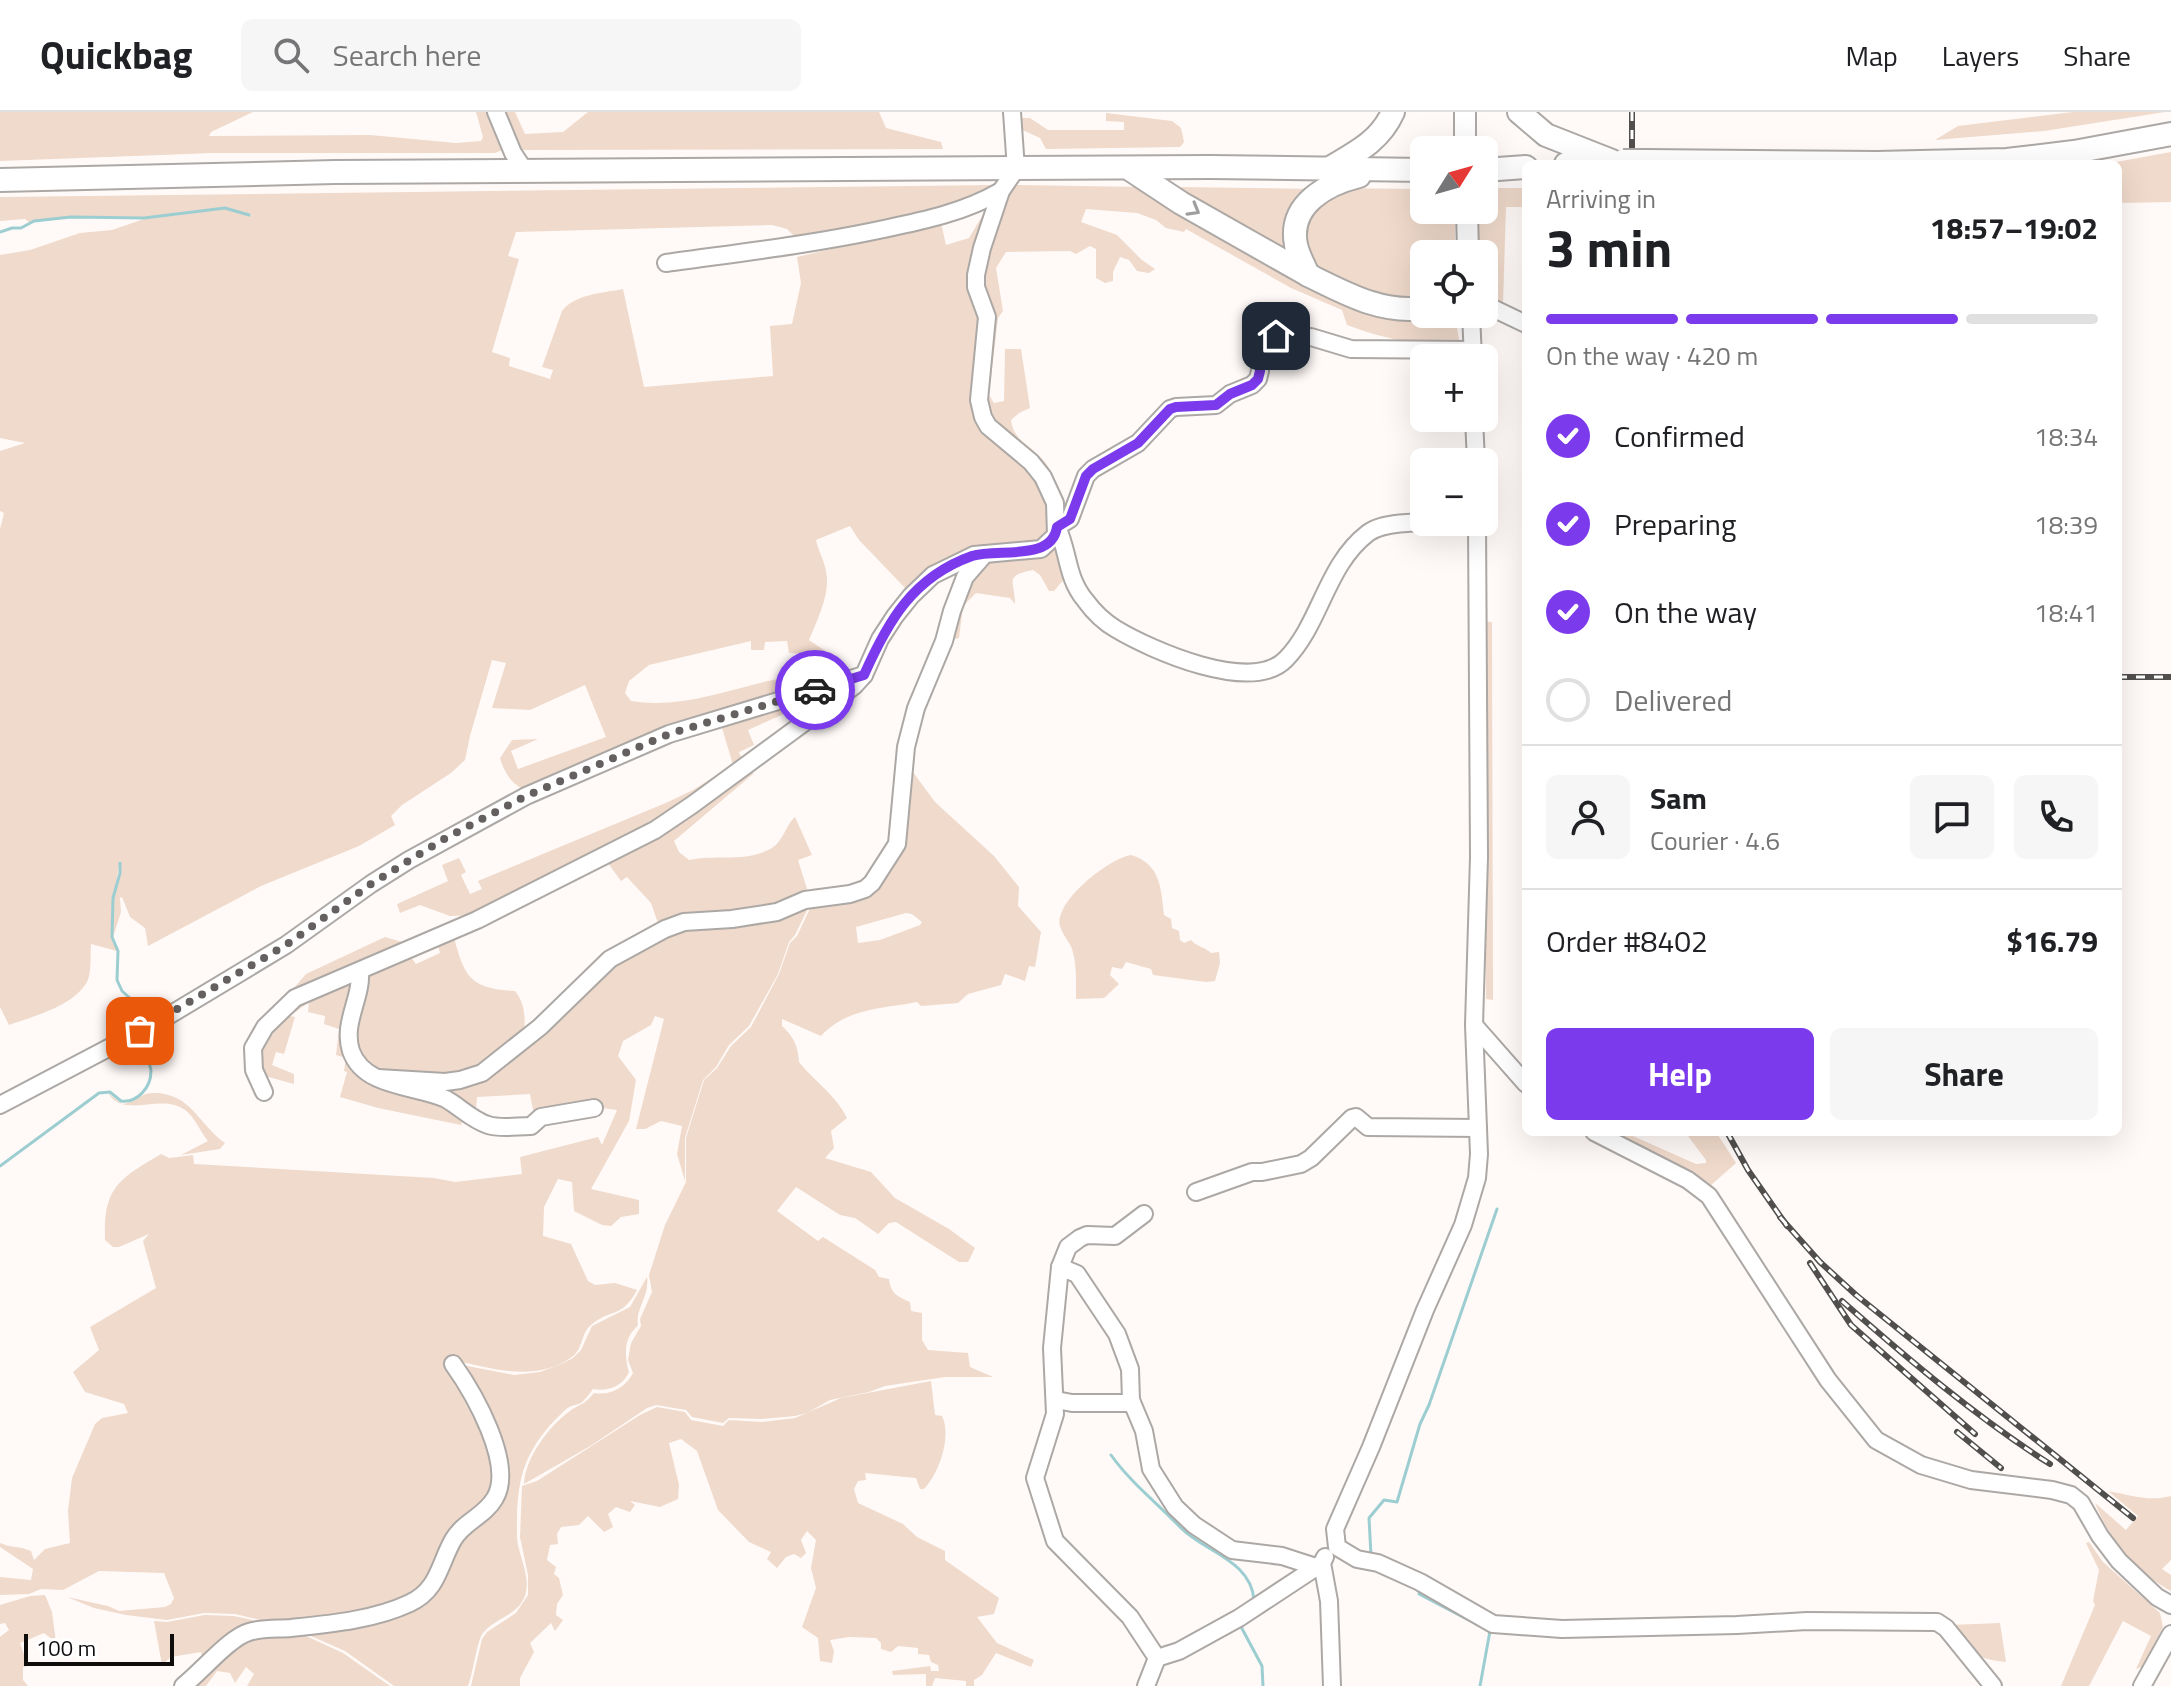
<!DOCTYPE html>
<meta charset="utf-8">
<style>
body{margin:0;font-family:"Titillium Web",sans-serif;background:#f6f6f6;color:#202124;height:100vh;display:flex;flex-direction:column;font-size:30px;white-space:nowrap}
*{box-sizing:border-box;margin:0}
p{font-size:26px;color:#757577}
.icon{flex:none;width:44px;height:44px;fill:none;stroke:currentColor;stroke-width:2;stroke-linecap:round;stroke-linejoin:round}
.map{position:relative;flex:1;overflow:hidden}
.details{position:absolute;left:1522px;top:48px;width:600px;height:976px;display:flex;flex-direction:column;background:#fff;border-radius:12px;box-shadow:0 8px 32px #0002}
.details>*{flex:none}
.needle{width:52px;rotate:53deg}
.fabs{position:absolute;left:1410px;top:24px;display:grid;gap:16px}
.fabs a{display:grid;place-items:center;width:88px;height:88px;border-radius:12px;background:#fff;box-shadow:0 8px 32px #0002;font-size:40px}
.scale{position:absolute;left:24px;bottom:20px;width:150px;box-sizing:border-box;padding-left:8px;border:4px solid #0f0d0c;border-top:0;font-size:22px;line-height:28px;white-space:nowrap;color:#0f0d0c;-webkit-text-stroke:6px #fff;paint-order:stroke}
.pin{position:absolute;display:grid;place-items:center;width:68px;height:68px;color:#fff;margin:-34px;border-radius:16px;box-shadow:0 4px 12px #0006}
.courier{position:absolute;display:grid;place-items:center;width:80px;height:80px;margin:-40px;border:6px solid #7c3aed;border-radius:50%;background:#fff;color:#222;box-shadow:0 2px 10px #0007}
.summary em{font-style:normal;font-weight:700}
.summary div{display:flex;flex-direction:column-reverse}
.summary{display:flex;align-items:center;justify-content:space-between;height:136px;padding:0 24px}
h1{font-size:52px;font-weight:700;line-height:60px}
.bar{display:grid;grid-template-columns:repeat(4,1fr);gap:12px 8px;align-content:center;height:96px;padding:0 24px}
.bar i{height:10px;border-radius:6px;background:#e0e0e0}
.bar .active{background:#7c3aed}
.bar p{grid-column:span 4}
.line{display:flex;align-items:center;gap:20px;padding:0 24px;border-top:2px solid #e0e0e0}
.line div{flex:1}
.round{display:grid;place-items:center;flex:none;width:84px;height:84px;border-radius:12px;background:#f6f6f6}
ol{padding:0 24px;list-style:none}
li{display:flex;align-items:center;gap:24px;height:88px}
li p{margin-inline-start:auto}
li .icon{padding:8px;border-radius:50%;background:#7c3aed;color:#fff;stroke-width:4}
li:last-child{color:#757577}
li i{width:44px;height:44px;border:4px solid #e0e0e0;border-radius:50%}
.button{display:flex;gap:16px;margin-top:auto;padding:16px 24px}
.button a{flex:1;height:92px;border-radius:12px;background:#7c3aed;color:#fff;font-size:32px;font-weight:700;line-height:92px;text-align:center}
.button a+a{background:#f6f6f6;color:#202124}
header{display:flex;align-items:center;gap:48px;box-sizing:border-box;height:112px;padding:0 40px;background:#fff;border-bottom:2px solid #e0e0e0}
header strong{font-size:38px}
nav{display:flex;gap:44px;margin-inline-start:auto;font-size:28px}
.search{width:560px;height:72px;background:#f6f6f6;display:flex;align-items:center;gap:20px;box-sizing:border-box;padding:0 28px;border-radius:12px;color:#757577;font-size:30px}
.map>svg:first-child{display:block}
.green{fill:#f0dacb;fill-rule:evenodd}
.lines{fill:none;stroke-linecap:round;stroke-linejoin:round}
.stream{stroke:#9ccdd0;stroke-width:3}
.minor-casing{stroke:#aca8a5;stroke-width:20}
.major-casing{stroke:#aca8a5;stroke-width:24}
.highway-casing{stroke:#aca8a5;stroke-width:26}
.minor{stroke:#fff;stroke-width:16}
.major{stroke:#fff;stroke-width:20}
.highway{stroke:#fff;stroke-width:22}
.rail-casing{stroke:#514f4d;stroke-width:6}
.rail{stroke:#fff;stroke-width:3;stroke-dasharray:9;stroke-linecap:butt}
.highway-bridge-casing{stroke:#aca8a5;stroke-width:26;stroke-linecap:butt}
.highway-bridge{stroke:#fff;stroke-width:22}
.oneway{stroke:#9f9e9e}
.done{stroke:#63605f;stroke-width:8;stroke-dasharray:0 14.4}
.route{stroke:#7c3aed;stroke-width:10}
</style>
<header>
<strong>Quickbag</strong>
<div class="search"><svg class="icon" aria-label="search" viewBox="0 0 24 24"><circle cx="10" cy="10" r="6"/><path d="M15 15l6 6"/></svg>Search here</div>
<nav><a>Map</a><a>Layers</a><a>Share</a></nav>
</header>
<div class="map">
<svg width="2171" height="1574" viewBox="0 0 2171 1574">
<rect width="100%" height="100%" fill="#fffaf8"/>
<g class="green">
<polygon points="0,0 253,0 211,20 209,24 370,23 456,31 481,29 483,25 476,0 491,0 503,31 502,38 495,41 214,41 0,49"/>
<polygon points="501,0 515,0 525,22 563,20 588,0 879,0 886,16 941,30 943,37 518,38"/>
<polygon points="2073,0 2165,0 2044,19 1935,28 1958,14"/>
<polygon points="1106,1 1172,9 1181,16 1184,30 1180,35 1046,37 1040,26 1016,15 1016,6 1030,6 1048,18 1124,18 1124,10 1106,9"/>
<polygon points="2171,40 2171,90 2118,91 2118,52 2105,52"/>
<path d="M995,73L967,92L807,125H795L787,117L772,113L516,120L508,144L519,147L492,240L510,246L509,254L550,267L553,258L542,255L562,199C575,182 603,181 623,177L644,275L773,264L770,214L792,212L801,171L797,145L941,111L946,133L969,126L991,89L981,129L984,205L975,291L1039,362L1053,413L1043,430L998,436L909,480L859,428L850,414L816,428C818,438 824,448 826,459C831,481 817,508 809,528L846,553L808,542L789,541L787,529L765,530L764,538H751V529L649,553L629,569L625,581L631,589C704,601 774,552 845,563L525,678C511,672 504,660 500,646L512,628L538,627L511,639L518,657L606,625L585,573L530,598L492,596L506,551L492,548L470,624L465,648L451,661L402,693L391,704L395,713L359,734L261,774L148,834L145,816L130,805L122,785L120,786L121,800L113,825L114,786L121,761L120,747C116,777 105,810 117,839L91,832C90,843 92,860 87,870C72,895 34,904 9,913L0,895V417L4,401L0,399V339L25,331L0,326V143L30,138L80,121L112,118L144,107L225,97L252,103L225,95L144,105L71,104L29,110L25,107L0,109V85Z"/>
<path d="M1015,73L1145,75L1308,170L1440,205L1457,216L1460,233C1415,232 1390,229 1347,213L1342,198L1291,176L1186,117L1184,120L1166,116L1156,108L1137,101L1086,97L1081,110L1117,123L1142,148L1155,157L1149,161L1137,159L1129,148L1120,145L1113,160V169L1105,171L1096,166V137L1090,134L1076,142L1070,139L1006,140L996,156L1003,199L998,206L989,283L994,291L1004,289L1005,237H1021L1030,296L1019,301L1011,308C1013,330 1036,336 1047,353C1055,364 1058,378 1061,390L1059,396L986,301L981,173L1002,86Z"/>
<polygon points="1177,75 1316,77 1285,146"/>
<path d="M1334,76L1424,77V98H1455V142H1424V186L1377,189L1316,160C1298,110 1298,115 1334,76Z"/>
<polygon points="1484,76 1526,76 1526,95 1506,95 1503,191 1526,202 1526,208 1484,189 1484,142 1474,142 1475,98 1484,98"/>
<path d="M1053,434L1057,435L1065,466L1054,479H1049L1040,463L1033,458C1003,464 1015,469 1015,492L1010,486L976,481L963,494L959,526L947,529L955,501L981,451Z"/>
<polygon points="1481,509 1492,510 1493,888 1486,887"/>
<polygon points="847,570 795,611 790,599 748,618 754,633 739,640 743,650 678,698 478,803 450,804 420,793 400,801 397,792 448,769 442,753 459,746 466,760 461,763 470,782 482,777 478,769 668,690 693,678 733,653 720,609"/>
<path d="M756,649L753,662L674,729L679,740L689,748C716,742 747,751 772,736C784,728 785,714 795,705L812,743L798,748L808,780L835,774L844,779L781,796L660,817L651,791L627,765L621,769L605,747Z"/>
<path d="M907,652L935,690L994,744L1019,775L1018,794L1041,820L1035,855L1029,854L1025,869L1005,862L1001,873L968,882L958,891L921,894L917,890C881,897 847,896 821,924L782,907V914C794,925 798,934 799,950C814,969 836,983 847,1006L831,1019L834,1036L825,1046L871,1060L895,1086L949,1117L975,1136L968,1150H959L896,1110L889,1111L878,1122L855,1106L840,1103L796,1075L777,1099L818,1129L823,1125L875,1158L879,1165L889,1167C891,1182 897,1184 910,1190L911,1199L922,1201V1228L928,1238L968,1241L970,1255L993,1265H945L885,1274L869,1280L830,1288L807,1301L795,1304L762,1307L729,1306L723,1311L692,1305L686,1298L656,1293L647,1296L592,1333L524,1372C525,1346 549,1314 570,1299C581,1291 583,1294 594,1281C611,1284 626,1275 633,1261L628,1248L631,1231L641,1214L640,1207L652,1180L649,1163L665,1113L686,1070V1026L704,968L717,956L731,934L751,915L779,862L790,831L797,824L812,792L851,783L894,745ZM906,801L912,802L922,810L920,813L880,828L858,831L856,815Z"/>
<path d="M1131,743C1161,752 1161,777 1164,803L1171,807L1172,816L1179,819L1180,828L1184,831L1191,828C1197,835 1205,835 1211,841L1219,840L1220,851L1215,869L1206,870L1153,863L1151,857L1126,850L1122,857L1112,855L1110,863L1119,872L1104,886L1076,887C1076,871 1077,852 1072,837C1069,829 1062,822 1060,814C1054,789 1110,746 1131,743Z"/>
<path d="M812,788L795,823L789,830L778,862L749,914L729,933L716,955L703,968L685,1026V1069L677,1042L682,1014L661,1009L645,1017H636L664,907L655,904L651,913L623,929L618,944L636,968L629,1009L591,1077L639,1088V1102L621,1105L611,1114L602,1113L574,1099L572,1070L558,1067L544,1095L543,1124L571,1132L588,1169L595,1173L615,1171L637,1178C621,1208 611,1195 590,1214C581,1222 583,1237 572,1245C541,1267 504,1260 471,1252C462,1250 455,1249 447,1246L478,1296L498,1376L450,1432L411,1490L291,1515L235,1502L204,1501L167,1508L126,1503L94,1496L67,1485L108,1494L119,1499L165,1495L171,1492L174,1486L164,1461L99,1459L63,1478L41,1477L29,1482L0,1483V1465L31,1468L33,1457L0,1435V1431C11,1436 20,1434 31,1439L34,1448L45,1437L70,1431L68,1399L72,1366L95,1312L102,1306L128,1301L124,1292L85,1280L73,1260L99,1238L90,1215L156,1176L143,1129L149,1122L119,1135H113L105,1128C103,1075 119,1067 161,1042L169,1046L193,1043L194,1052L434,1066L455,1070L522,1062L520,1045L598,1025L602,1033L617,998L595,995L534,1003L530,982L477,985L476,996L464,998L401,972L462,970L598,859L665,819Z"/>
<polygon points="385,825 409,832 279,893 306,862"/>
<path d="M454,825C464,865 471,877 515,879C526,893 525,907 524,924L466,963L375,960L357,941L354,930L366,863L410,844L416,852L440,841L437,830Z"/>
<polygon points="355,868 352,947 446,991 464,1004 461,1013 378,996 340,985 347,960 344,959 346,946 336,943 339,917 324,912 325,904 308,900 309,890 290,904 295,905 284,942 276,940 272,953 294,962 294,972 258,962 260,928 294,890"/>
<path d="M108,981L122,992C134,991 141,981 152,981C191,980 198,1012 225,1031L220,1037L181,1043L208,1029C200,1020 195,1005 185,998C160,980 125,1008 108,981Z"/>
<polygon points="1606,1020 1624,1020 1696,1052 1706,1051 1706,1048 1685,1020 1716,1020 1736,1051 1710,1074 1705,1074"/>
<path d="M647,1165C650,1184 635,1197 638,1213C635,1217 631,1220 629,1225C624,1234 626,1251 629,1260C623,1274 608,1280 593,1277C590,1281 585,1288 581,1291C574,1294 570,1293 564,1299C522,1339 516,1368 517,1425C518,1443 530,1462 526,1480C521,1503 496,1505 483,1521C477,1528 473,1562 468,1574H394L345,1539L295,1517L399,1497L443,1456L504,1367L457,1252L514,1263L540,1260L561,1252L573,1246L581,1238L592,1214L630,1195Z"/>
<path d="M931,1269L935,1303L942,1304C952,1324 939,1362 924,1377H920L916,1366L865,1361L866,1368L858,1369L854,1377L858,1391L903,1412L917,1425L945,1439V1448L999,1486L994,1502L977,1505L997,1531L1034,1548L1031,1555L996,1541L982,1563L974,1568V1574H966V1569L935,1566L932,1574H926V1562L893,1563L892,1559L930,1554L931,1559H939L938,1553L931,1550L929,1543L918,1542V1536L898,1534L891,1540L881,1537V1531L876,1526L849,1525L830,1528L834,1539L832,1551L820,1549L818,1526L802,1515L816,1476L811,1456L816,1428L807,1419L801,1428L806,1441L801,1446L794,1442L786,1445L777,1456L767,1447L771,1440L749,1430L718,1398L697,1339L681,1327L669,1331L679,1373L678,1387L660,1395L630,1389L635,1393L630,1400L616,1395L608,1402L613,1415L604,1420L588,1404L579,1413L561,1415L557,1422L558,1432L550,1433L547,1448L556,1455L554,1462L559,1466L563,1483L557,1492L556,1503L563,1508L555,1519L551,1511L530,1531L534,1540L520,1566V1574H471L482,1527L487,1520L516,1501L528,1483V1463L520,1425L522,1374L537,1369L640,1303L657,1295L685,1300L691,1308L723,1314L729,1308L762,1310L795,1306L841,1286Z"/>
<path d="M2108,1379C2130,1383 2149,1390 2171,1384V1448L2162,1457L2171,1463V1479C2137,1461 2109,1427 2095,1391L2126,1418L2138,1404Z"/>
<polygon points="2089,1430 2103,1450 2160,1501 2163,1515 2144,1554 2136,1557 2151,1524 2123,1509 2089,1574 2061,1574 2095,1493 2093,1489 2099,1458 2086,1431"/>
<polygon points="45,1483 52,1500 56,1530 44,1521 20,1531 28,1554 23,1555 23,1568 28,1574 0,1574 0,1525 9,1518 5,1511 0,1512 0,1493 30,1484"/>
<polygon points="205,1503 234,1504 286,1515 251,1517 204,1555 201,1540 171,1545 162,1553 154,1509 167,1510"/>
<path d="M2000,1511L2006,1550C1972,1547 1971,1538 1950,1513Z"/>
<polygon points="291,1517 343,1541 390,1574 247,1574 254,1562 246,1555 235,1571 230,1561 217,1559 206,1574 185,1574 245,1522"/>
</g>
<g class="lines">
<g class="stream">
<polyline points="0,120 12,116 21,116 34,109 71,105 144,106 225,96 249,103"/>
<polyline points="120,751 120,761 113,786 112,825 118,839 117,868 122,879 152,906"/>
<path d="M0,1054L99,981L110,980L121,989C137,991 151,976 151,959C151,955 148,950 148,946C148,938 153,927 156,919"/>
<path d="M1111,1343C1131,1371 1157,1391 1180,1415C1204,1440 1251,1448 1254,1488"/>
<polyline points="1371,1443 1369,1406 1384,1388 1397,1390 1420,1312 1429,1293 1497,1097"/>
<polyline points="1420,1478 1419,1482 1480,1514"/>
<polyline points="1239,1511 1262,1554 1263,1574"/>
<polyline points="1480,1574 1490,1519"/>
</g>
<defs>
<g id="minor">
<polyline points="496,0 513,41 525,59"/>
<path d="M666,151C737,141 808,133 879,118C922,109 963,101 1001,79"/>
<polyline points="1484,192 1526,212"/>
<polyline points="1471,202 1473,246"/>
<polyline points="1474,306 1476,350"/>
<path d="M1457,410C1434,411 1386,407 1368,421C1326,453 1321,511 1286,547C1252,583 1151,538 1116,517C1104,510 1093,499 1085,488C1066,465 1069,440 1057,415L1070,407L1086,364L1093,357L1138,331L1170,297L1176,295L1216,293L1230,282L1252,273L1258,267L1260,259V229L1266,226L1311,225L1351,237L1472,238"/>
<polyline points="1477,410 1479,745 1474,913 1479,1042 1477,1066 1463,1113 1425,1198 1371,1335 1335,1417 1337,1435 1357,1447 1378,1451 1420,1470 1493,1512 1562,1517 1737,1513 1807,1509 1937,1510 1946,1516 1993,1574"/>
<path d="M360,860C362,886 342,911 351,939C364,976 415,973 446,987C460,995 472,1008 488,1013C500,1017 517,1014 531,1014L541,1005L594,996"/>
<polyline points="1474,913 1526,972"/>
<polyline points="378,966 445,970 460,968 482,961 540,915 610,847 665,817 684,810 732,807 777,800 805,788 850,782 865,777 872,771 897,732 906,635 916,596 944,529 952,499 965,465 985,442"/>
<polyline points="264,980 254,958 253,936 265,915 295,886 477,808 655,718 692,693 854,574 864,563 880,527 895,504 911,484 933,463 974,443 1041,437 1056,423 1055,391 1043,365 1031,350 988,314 983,305 979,288 987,205 976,175 976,163 982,136 1001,79 1016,57 1012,0"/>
<polyline points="0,993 158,910 286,833 371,772 409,748 526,684 669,622 864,563"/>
<polyline points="1594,1020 1688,1068 1709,1084 1828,1268 1876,1328 1921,1353 1971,1368 2052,1378 2071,1383 2081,1391 2100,1424 2119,1449 2157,1485 2171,1493"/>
<polyline points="1196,1080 1252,1060 1262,1060 1301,1052 1311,1046 1352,1006 1356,1005 1368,1015 1478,1016"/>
<polyline points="1144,1102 1115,1124 1087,1123 1080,1126 1068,1135 1060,1155 1052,1236 1055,1302 1035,1366 1055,1429 1130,1505 1157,1546"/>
<polyline points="1060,1155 1077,1162 1117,1222 1130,1257 1131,1288 1144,1319 1151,1357 1175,1395 1194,1413 1232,1438 1282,1444 1316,1455"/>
<polyline points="1056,1288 1072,1291 1132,1291"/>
<polyline points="1325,1445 1322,1451 1329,1489 1332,1574"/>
<path d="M183,1574C200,1561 230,1525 249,1520C261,1516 278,1517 291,1516C330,1512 374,1508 410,1491C438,1478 439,1453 453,1428C463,1410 485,1404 495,1386C515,1352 473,1280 453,1252"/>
<polyline points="1146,1574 1157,1546 1179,1539 1239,1506 1321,1452"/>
<polyline points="2142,1574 2171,1522"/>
</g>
<g id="major">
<polyline points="1465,0 1465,38"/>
<polyline points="1467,98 1468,142"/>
</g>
<g id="highway">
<polyline points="1519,0 1546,23 1612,49"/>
<polyline points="1645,49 1877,51 2007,48 2074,40 2171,22"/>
<polyline points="1566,52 1605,49"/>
<path d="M1128,56L1181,91L1308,163C1304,153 1298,143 1296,133C1288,92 1327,72 1359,64"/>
<path d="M1330,56C1357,40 1380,29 1393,0"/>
<polyline points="1484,58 1526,55"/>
<polyline points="0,68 335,60 1210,55 1424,58"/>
<path d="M1308,163C1345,181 1381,202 1424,196"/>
</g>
</defs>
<use href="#minor" class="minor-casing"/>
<use href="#major" class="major-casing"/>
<use href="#highway" class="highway-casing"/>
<use href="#minor" class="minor"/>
<use href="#major" class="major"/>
<use href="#highway" class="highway"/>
<defs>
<g id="rail">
<polyline points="1632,0 1632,52"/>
<polyline points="2118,565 2171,565"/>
<polyline points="1727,1020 1748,1058 1787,1114"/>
<polyline points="1780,1105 1820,1150 1856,1183 2133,1406"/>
<polyline points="1810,1151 1851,1213 1975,1322"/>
<path d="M1842,1189C1908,1247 1976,1305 2050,1352"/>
<polyline points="1957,1320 2001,1356"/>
</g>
</defs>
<use href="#rail" class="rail-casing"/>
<use href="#rail" class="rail"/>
<defs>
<polyline id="highway-bridge" points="1623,49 1645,49"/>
</defs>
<use href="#highway-bridge" class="highway-bridge-casing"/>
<use href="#highway-bridge" class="highway-bridge"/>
</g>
<defs><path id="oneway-chevron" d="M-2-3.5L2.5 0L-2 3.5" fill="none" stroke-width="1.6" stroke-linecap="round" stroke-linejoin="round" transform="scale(2)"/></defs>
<use class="oneway" href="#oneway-chevron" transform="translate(1194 98) rotate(30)"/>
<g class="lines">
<polyline class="done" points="140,919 286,833 371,772 444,727 526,684 669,622 815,578"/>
<path class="route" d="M815,578L864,563C888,509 913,465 972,444C998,436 1052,450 1057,415L1070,407L1086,364L1093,357L1138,331L1170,297L1176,295L1216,293L1230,282L1252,273L1258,267L1260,259V229L1276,224"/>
</g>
</svg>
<div class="fabs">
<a><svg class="needle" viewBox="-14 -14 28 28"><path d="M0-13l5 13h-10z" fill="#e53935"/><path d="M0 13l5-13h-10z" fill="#757577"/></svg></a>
<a><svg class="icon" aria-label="locate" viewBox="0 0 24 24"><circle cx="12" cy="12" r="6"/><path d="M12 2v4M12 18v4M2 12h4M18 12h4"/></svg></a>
<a>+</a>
<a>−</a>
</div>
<div class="scale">100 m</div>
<div class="pin" style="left:140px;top:919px;background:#ea580c"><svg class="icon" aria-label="bag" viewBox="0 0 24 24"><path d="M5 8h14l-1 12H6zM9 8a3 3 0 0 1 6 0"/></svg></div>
<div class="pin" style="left:1276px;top:224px;background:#1f2937"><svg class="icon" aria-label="home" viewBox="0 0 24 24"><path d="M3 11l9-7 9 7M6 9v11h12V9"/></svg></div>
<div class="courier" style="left:815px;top:578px"><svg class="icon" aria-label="car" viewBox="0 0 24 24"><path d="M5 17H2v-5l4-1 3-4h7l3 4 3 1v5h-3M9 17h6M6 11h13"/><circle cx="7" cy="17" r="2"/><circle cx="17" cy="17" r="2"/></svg></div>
<section class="details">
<div class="summary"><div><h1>3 min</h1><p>Arriving in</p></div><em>18:57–19:02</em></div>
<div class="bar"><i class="active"></i><i class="active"></i><i class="active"></i><i></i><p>On the way · 420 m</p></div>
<ol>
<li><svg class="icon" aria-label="check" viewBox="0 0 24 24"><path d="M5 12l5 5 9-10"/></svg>Confirmed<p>18:34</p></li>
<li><svg class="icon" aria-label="check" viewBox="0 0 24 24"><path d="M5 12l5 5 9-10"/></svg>Preparing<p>18:39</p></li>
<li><svg class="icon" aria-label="check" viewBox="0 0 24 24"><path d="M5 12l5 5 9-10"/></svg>On the way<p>18:41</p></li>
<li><i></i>Delivered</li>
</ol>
<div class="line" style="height:144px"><a class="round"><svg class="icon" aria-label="person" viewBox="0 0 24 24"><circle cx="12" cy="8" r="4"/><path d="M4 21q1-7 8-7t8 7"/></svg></a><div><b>Sam</b><p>Courier · 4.6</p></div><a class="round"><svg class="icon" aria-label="chat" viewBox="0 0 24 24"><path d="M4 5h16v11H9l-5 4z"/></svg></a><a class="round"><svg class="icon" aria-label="phone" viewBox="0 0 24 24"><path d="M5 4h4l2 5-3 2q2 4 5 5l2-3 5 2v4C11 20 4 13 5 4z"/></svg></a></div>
<div class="line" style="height:104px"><div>Order #8402</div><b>$16.79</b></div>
<div class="button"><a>Help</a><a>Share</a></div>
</section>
</div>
